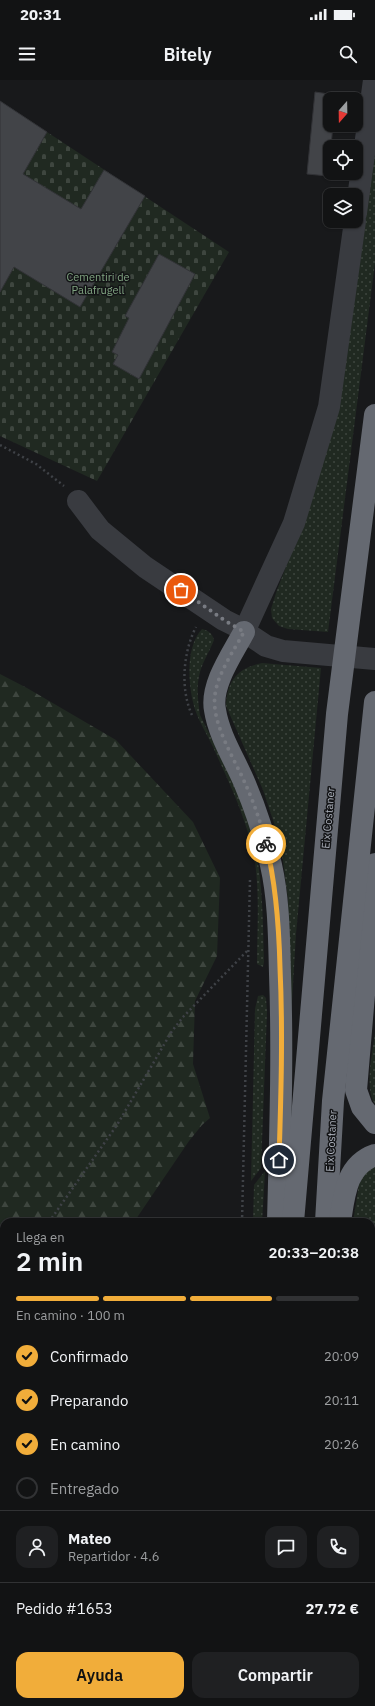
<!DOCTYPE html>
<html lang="es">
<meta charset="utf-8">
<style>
body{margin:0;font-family:"IBM Plex Sans",sans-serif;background:#1f2022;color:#f1f3f6;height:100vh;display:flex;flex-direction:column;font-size:15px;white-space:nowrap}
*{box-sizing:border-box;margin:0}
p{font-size:13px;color:#9c9ea0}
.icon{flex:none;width:22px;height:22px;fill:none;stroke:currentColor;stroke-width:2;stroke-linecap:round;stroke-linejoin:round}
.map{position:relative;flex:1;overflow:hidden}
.panel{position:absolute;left:0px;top:1138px;width:375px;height:488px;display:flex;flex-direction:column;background:#121314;border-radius:12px 12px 0 0;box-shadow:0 1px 3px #0004,0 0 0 1px #313234}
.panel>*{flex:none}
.needle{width:26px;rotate:200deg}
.controls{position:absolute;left:323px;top:12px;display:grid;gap:8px}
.controls a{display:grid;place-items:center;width:40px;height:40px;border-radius:8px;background:#121314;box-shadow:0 1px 3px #0004,0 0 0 1px #313234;font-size:20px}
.pin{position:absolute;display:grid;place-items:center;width:34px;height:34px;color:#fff;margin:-17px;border:2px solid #fff;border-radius:50%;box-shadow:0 1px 4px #0007}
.courier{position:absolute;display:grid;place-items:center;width:40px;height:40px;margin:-20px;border:3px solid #f1ad3a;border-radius:50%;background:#fff;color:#222;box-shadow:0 1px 5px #0007}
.summary em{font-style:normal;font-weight:600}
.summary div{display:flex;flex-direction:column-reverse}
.summary{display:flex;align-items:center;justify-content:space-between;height:68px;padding:0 16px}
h1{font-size:26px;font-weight:600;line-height:30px}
.bar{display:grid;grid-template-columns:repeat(4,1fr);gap:6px 4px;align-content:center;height:48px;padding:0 16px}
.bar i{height:5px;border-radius:3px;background:#313234}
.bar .selected{background:#f1ad3a}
.bar p{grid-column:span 4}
.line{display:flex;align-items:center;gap:10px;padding:0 16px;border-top:1px solid #313234}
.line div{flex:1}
.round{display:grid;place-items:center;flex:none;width:42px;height:42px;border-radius:12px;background:#1f2022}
ol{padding:0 16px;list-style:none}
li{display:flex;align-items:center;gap:12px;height:44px}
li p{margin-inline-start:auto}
li .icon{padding:4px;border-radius:50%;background:#f1ad3a;color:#111;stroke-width:4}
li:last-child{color:#9c9ea0}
li i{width:22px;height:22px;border:2px solid #313234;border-radius:50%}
.action{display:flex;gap:8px;margin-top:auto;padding:8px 16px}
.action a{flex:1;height:46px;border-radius:12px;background:#f1ad3a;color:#111;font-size:16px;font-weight:600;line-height:46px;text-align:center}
.action a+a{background:#1f2022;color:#f1f3f6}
.status{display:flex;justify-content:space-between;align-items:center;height:28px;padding:0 20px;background:#121314;direction:ltr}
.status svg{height:11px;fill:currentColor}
header{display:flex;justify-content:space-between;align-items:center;height:52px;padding:0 16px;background:#121314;font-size:18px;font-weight:600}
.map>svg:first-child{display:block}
.green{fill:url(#green-dots)}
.forest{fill:url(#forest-firs)}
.cemetery{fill:url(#cemetery-stones)}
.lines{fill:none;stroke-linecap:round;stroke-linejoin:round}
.stream{stroke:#2e383f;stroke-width:6}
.building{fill:#424448;stroke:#323337}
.path{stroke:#3f4247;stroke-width:2.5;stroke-dasharray:2 3;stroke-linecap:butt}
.street{stroke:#393b40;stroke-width:22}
.highway{stroke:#656971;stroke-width:22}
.done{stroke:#787b82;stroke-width:4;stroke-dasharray:0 7.2}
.route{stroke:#f1ad3a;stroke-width:5}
.labels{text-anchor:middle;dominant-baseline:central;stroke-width:3;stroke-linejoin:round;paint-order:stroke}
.park-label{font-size:11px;fill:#82a583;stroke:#131416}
.street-label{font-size:11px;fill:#abb0ba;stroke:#131416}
</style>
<div class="status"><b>20:31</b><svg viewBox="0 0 49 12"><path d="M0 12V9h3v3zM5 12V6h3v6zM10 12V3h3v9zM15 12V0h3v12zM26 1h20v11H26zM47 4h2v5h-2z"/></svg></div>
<header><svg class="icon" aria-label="menu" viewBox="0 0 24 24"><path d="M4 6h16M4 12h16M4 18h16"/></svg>Bitely<svg class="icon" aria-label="search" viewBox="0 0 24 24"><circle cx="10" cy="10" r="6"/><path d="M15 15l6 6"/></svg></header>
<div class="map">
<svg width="375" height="1626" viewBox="0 0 375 1626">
<defs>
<pattern id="green-dots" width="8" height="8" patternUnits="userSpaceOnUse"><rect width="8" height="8" fill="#202921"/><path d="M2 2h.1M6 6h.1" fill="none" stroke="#3e463f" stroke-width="1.8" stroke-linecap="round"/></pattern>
<pattern id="forest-firs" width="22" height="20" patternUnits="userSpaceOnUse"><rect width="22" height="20" fill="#202921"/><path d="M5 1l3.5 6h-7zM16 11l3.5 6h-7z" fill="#3e463f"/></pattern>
<pattern id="cemetery-stones" width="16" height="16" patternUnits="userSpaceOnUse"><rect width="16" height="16" fill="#202921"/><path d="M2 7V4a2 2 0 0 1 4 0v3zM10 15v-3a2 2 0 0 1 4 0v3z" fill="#3e463f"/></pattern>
</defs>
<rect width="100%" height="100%" fill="#18191b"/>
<g class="green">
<polygon points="375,51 375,183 328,552 288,549 279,546 272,538 271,529 277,510 302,445"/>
<path d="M202,549C209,551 212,553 214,560C210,571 203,581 200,592C196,606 198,621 200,635C223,682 250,730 258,782C263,815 263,849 264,882L263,887L257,884C257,846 261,799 251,763C242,729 227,698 213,667C206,652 196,637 193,622C188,601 186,566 202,549Z"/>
<path d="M262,583L321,588L296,854L291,939L289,941L288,820L283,781L274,743L263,710L226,626C227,601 237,588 262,583Z"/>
<polygon points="263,915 266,918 267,932 261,1088 251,1101 255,929 258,916"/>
<path d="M375,952V1024C364,1009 373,970 375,952Z"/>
<polygon points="375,1085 375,1160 371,1175 371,1142 353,1142 359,1104 365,1093"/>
<polygon points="265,1091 262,1142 253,1142 254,1105"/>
<polygon points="159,1622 226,1622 226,1626 158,1626"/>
</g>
<g class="forest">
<polygon points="0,594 27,608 116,660 193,742 220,798 217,876 195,921 193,984 210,1038 202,1045 189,1061 134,1142 4,1142 4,1326 0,1332"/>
<polygon points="4,1546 4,1622 159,1622 158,1626 0,1626 0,1547"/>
</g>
<polygon class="cemetery" points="0,21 229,172 97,401 0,356"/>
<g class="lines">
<polyline class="stream" points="0,1452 4,1444"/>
</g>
<g class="building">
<polygon points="315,12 336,15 336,19 330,19 330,45 333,45 328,96 307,94"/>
<polygon points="0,21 47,52 23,94 81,129 104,90 145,116 80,227 14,187 0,212"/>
<polygon points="159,174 195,194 139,299 113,284 118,275 112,272 129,238 125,236"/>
</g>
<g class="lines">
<g class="path">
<polyline points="0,365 36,384 64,406"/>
<path d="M192,635C180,609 183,572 196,547"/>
<polyline points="49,1142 117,1045 172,951 183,937 248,870"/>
<polyline points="242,1142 250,799"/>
<polyline points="0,1211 4,1206"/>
<polyline points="371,1250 373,1201 375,1186"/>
<polyline points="371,1494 375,1481"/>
<polyline points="322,1626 322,1622"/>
</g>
<g class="street">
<polyline points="356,133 374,0"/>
<polyline points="78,421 100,450 145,487 224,540 236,546 266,566 283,571 375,579"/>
<polyline points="244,552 294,443 329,327 355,141"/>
</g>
<g class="highway">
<path d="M244,552C233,573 210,605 215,630C219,656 235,680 245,704C256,730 265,757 271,785C279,820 279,858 280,894C283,977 280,1060 278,1142"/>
<polyline points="375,784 356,1010 362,1027 375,1043"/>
<polyline points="293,1142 337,634 375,335"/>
<polyline points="326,1142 333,1021 375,622"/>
<path d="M340,1142C344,1116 346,1085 375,1075"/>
<polyline points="250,1626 250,1622"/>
<polyline points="287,1626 287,1622"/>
</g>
</g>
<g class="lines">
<path class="done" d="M181,510L224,540L244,552C234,570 217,595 215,615C211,643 234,678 245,703C254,723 261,743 266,764"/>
<path class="route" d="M266,764C276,804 279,846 280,888C283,952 281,1016 279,1080"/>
</g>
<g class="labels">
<g class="park-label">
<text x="98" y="197">Cementiri de<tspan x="98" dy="13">Palafrugell</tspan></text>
</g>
<g class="street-label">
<text transform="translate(328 738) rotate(-85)">Eix Costaner</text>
<text transform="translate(331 1061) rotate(-87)">Eix Costaner</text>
</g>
</g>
</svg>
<div class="controls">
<a><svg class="needle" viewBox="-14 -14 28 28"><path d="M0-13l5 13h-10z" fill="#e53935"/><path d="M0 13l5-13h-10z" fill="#9c9ea0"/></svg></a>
<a><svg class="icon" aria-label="locate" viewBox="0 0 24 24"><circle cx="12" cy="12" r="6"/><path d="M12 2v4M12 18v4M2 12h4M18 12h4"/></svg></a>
<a><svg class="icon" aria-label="layers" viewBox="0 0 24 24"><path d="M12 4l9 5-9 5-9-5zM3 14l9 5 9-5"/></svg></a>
</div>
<div class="pin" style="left:181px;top:510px;background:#ea580c"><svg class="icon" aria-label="bag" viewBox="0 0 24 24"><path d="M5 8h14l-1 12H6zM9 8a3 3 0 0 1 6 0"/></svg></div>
<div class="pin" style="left:279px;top:1080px;background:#1f2937"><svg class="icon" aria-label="home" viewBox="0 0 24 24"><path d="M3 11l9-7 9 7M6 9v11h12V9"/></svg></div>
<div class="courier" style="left:266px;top:764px"><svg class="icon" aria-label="bike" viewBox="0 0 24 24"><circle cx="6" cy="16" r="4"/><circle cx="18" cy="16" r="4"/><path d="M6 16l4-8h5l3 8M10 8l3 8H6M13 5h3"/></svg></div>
<section class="panel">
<div class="summary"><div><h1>2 min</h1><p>Llega en</p></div><em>20:33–20:38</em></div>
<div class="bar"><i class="selected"></i><i class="selected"></i><i class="selected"></i><i></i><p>En camino · 100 m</p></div>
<ol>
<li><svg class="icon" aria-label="check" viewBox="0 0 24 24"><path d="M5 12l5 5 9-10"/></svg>Confirmado<p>20:09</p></li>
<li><svg class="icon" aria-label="check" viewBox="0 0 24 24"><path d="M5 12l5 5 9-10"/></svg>Preparando<p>20:11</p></li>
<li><svg class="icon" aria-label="check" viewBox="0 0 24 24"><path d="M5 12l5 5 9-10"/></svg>En camino<p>20:26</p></li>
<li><i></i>Entregado</li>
</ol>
<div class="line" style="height:72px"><a class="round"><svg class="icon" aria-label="person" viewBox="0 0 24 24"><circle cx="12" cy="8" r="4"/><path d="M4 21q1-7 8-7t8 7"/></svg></a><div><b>Mateo</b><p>Repartidor · 4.6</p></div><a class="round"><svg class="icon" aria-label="chat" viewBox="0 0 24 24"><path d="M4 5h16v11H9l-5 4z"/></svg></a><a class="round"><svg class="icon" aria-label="phone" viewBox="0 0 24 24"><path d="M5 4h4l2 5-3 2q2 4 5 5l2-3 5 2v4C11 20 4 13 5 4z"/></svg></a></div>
<div class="line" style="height:52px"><div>Pedido #1653</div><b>27.72 €</b></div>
<div class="action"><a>Ayuda</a><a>Compartir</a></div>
</section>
</div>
